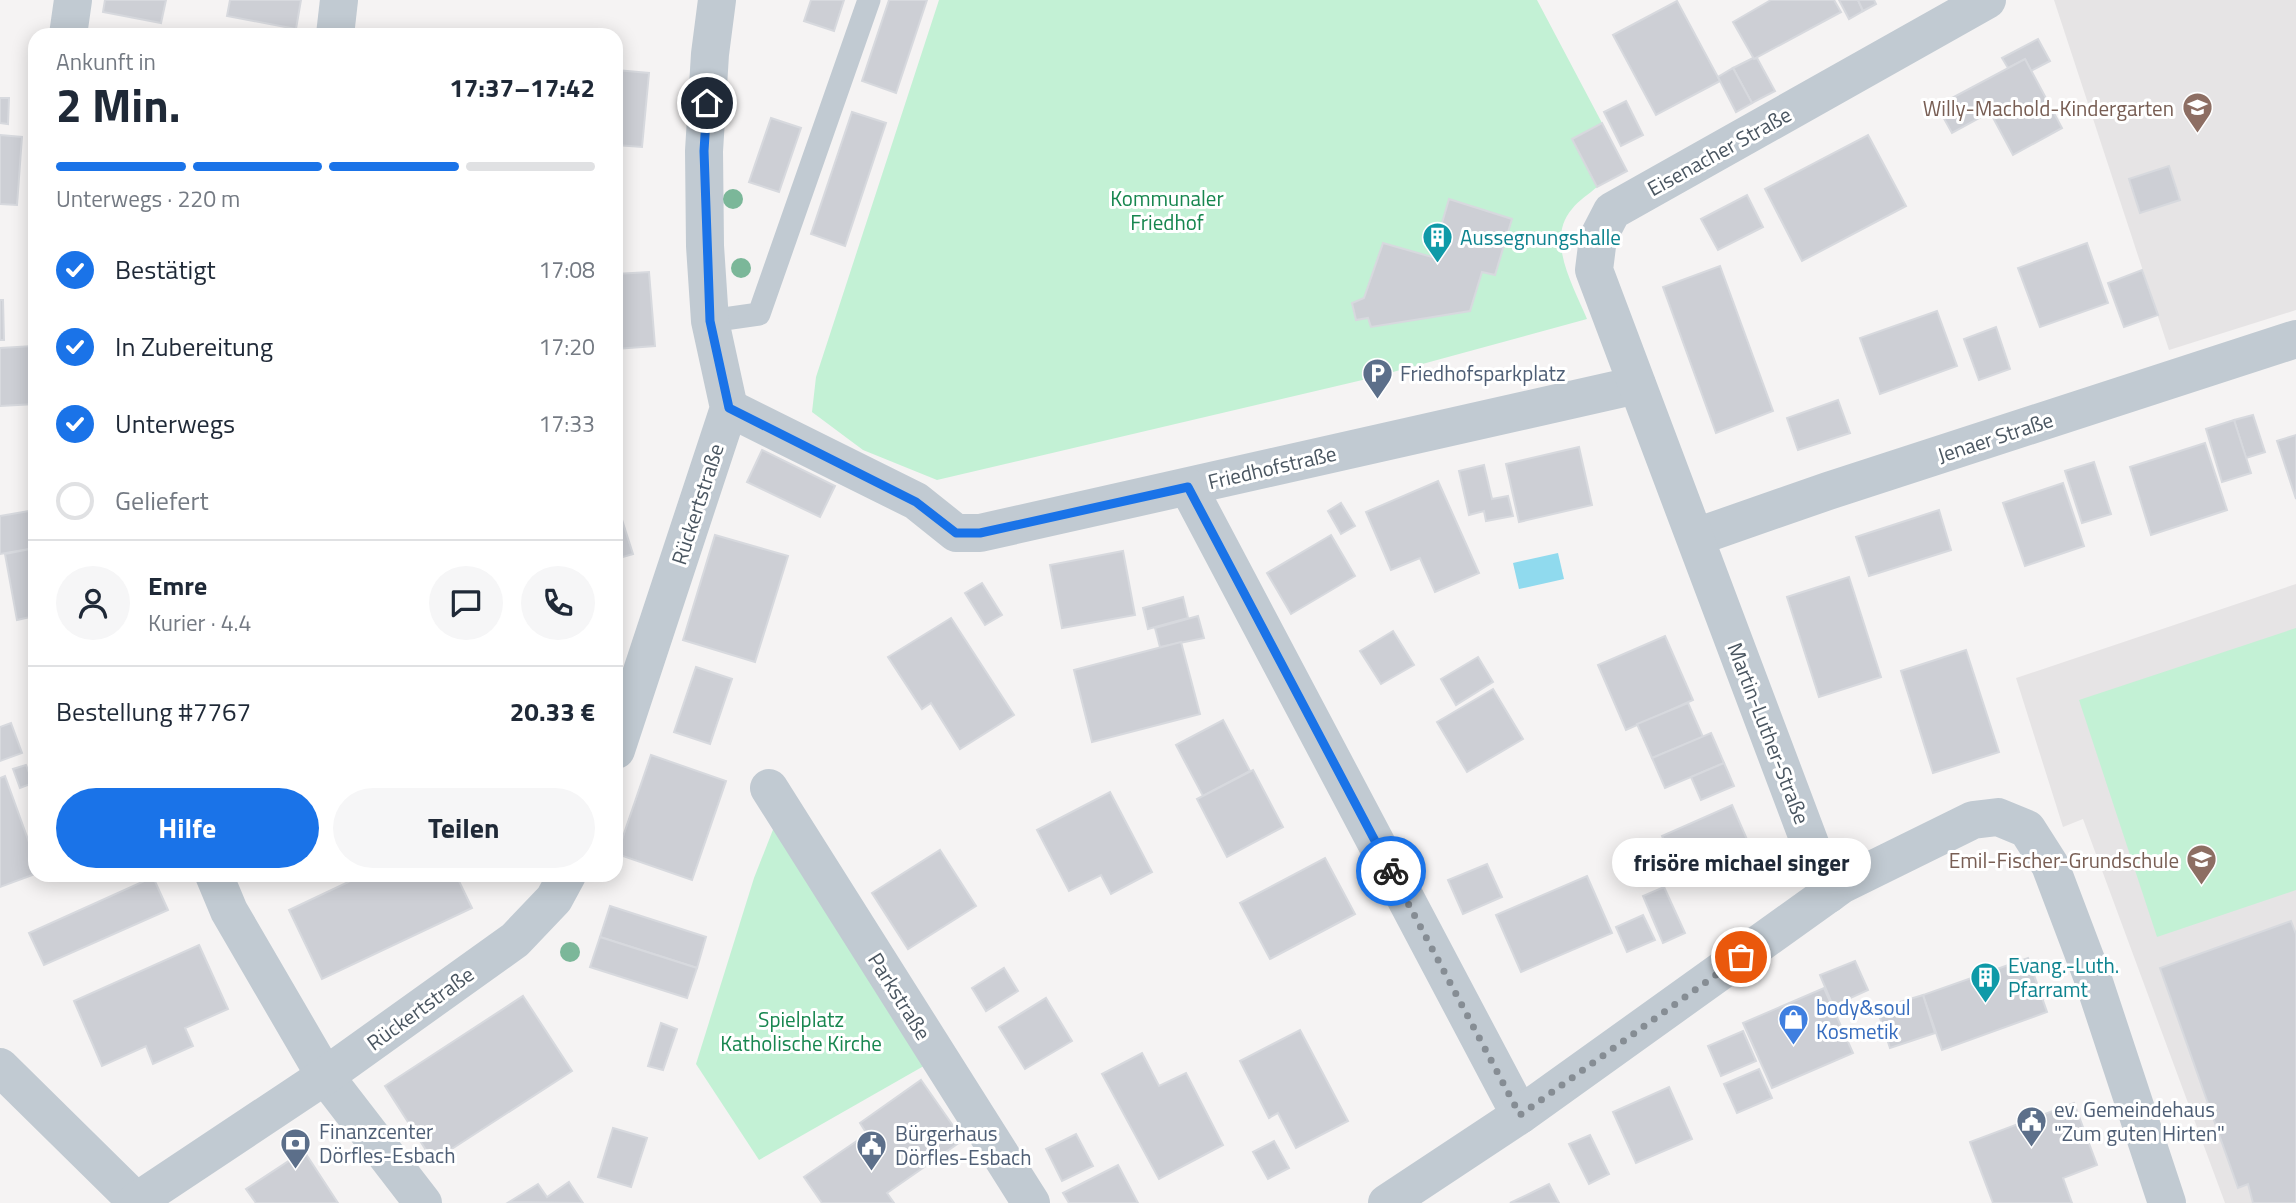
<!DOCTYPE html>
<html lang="de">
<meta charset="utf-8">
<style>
body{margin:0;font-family:"Titillium Web",sans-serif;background:#f6f6f7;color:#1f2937;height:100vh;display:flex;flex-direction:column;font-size:26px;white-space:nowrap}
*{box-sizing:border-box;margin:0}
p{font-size:23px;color:#747a83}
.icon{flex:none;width:38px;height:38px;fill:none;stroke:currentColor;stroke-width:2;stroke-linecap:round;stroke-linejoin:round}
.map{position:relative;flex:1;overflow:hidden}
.panel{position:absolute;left:28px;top:28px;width:595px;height:854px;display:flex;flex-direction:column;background:#fff;border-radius:21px;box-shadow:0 4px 18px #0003}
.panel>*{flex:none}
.pin{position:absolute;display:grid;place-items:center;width:60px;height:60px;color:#fff;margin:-30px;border:4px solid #fff;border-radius:50%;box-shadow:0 2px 7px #0007}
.courier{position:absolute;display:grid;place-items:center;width:70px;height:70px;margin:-35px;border:5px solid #1a73e8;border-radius:50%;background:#fff;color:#222;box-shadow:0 2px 9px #0007}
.bubble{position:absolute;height:49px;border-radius:24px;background:#fff;box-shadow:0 4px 18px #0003;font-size:23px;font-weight:700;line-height:49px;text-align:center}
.summary em{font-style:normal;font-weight:700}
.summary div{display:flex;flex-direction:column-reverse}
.summary{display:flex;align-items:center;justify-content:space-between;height:119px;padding:0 28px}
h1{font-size:46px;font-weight:700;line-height:52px}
.bar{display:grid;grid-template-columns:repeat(4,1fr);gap:10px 7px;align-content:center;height:84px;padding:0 28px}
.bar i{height:9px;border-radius:5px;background:#e0e1e3}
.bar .active{background:#1a73e8}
.bar p{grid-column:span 4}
.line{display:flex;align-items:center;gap:18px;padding:0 28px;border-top:2px solid #e0e1e3}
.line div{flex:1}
.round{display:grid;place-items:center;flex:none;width:74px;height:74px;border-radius:37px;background:#f6f6f7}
ol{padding:0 28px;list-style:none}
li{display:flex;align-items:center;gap:21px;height:77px}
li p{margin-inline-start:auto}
li .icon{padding:7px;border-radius:50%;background:#1a73e8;color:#fff;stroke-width:4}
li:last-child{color:#747a83}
li i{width:38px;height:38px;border:4px solid #e0e1e3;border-radius:50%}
.cta{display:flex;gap:14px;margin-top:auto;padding:14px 28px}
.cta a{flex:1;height:80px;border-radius:42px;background:#1a73e8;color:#fff;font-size:28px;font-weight:700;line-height:80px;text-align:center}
.cta a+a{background:#f6f6f7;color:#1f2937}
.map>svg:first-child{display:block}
.education{fill:#e6e4e5}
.green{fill:#c3f1d5}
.water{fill:#90daee}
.building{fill:#cdcfd5;stroke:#d7d9de;stroke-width:2}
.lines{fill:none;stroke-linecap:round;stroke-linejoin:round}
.service{stroke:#c1cad2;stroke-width:23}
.minor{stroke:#c1cad2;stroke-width:38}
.tree{fill:#7bb799}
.done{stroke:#868d94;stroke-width:7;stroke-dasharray:0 12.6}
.route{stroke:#1a73e8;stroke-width:9}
.labels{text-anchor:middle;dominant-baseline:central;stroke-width:6;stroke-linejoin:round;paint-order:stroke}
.education-label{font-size:21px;fill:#785e54;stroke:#fff;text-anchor:end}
.street-label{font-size:21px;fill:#4a5661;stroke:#fff}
.park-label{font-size:21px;fill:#17864f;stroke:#fff}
.culture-label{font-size:21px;fill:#0d838f;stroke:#fff;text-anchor:start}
.service-label{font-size:21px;fill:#4e5e75;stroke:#fff;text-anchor:start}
.shop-label{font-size:21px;fill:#366cbe;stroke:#fff;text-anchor:start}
</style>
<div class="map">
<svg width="2296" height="1203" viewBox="0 0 2296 1203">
<rect width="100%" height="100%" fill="#f5f3f3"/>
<g class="education">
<polygon points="2054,0 2296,0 2296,310 2169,350"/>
<polygon points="2296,584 2296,1203 2225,1203 2083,819 2063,827 2016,678"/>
</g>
<g class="green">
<path d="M939,0H1537L1602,123L1572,139L1597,187C1589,194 1579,200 1572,209C1545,240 1574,287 1587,319L1371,378L937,480L863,450L812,412L816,377Z"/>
<polygon points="2296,628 2296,890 2157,937 2079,700"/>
<polygon points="776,822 929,1063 759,1160 696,1064 754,878"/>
</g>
<polygon class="water" points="1558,553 1564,579 1519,589 1513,563"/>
<g class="building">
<polygon points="105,0 166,0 161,23 103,12"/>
<polygon points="230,0 301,0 296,29 227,16"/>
<polygon points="811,0 844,0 834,31 804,21"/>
<polygon points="889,0 927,0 896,93 862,81"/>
<polygon points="1834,0 1841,12 1754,59 1733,22 1771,0"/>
<polygon points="1839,0 1858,0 1863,11 1849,19"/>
<polygon points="1858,0 1874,0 1876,4 1863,11"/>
<polygon points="1677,1 1720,81 1656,115 1613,35"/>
<polygon points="2038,39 2050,61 2031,71 2025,59 2008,68 2002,58"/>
<polygon points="1753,58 1754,59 1757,58 1775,91 1752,103 1733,68"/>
<polygon points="2025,59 2062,128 2013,155 1990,112 1952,133 1937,106"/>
<polygon points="1733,68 1752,103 1736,112 1718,77"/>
<polygon points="616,70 649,73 642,147 616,145"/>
<polygon points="0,98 9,98 8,124 0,123"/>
<polygon points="1626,101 1643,135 1621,146 1604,112"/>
<polygon points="852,112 886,123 845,246 811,234"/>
<polygon points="771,118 801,128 779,192 749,182"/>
<polygon points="1602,123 1627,171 1597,187 1572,139"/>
<polygon points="0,135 22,137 17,205 0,204"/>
<polygon points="1868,135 1906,206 1802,261 1765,189"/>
<polygon points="2169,166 2180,200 2140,213 2129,179"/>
<polygon points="1747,195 1763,227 1718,250 1701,219"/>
<polygon points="1449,199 1512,219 1495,275 1482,272 1470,311 1371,327 1368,318 1356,320 1352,303 1364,298 1383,243 1432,257"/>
<polygon points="2087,243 2108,303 2040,327 2018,268"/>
<polygon points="1720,266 1773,411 1716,433 1663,287"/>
<polygon points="2142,270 2158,315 2124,327 2108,283"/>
<polygon points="649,272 655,346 616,349 616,274"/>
<polygon points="0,300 3,300 4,340 0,340"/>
<polygon points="1937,311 1957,366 1880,394 1860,338"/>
<polygon points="1996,327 2010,369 1979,380 1964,339"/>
<polygon points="33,346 35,404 0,406 0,348"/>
<polygon points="1838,400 1850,433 1798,450 1787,418"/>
<polygon points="2253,415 2265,452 2246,458 2234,420"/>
<polygon points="2234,420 2251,473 2222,482 2206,429"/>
<polygon points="2296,435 2296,499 2277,441"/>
<polygon points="2205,443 2227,510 2151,535 2130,467"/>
<polygon points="1579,447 1592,505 1519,522 1506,464"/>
<polygon points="762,450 835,486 820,517 747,482"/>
<polygon points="2094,462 2111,514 2082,523 2065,471"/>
<polygon points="1484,465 1492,499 1508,496 1513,516 1486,521 1484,511 1469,515 1459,471"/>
<polygon points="1438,481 1479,573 1435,592 1420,558 1391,570 1366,512"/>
<polygon points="2063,483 2084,546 2025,566 2003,503"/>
<polygon points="616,501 633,554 616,559"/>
<polygon points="1341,503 1355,526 1341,534 1328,511"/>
<polygon points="35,510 35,548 0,554 0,516"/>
<polygon points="1939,510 1951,550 1869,576 1856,537"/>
<polygon points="715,535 788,556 755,662 683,640"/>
<polygon points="1331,535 1355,576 1291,614 1267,573"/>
<polygon points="35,548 35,616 17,620 5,554"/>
<polygon points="1123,551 1135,615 1062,628 1050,565"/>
<polygon points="1849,577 1881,677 1819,697 1787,597"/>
<polygon points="982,583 1002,615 985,625 965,593"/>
<polygon points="1183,597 1188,618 1148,629 1143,608"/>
<polygon points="1198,616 1204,638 1160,647 1155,628"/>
<polygon points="951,618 1014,715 960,749 931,703 922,709 888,657"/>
<polygon points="1393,631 1414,665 1381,684 1360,651"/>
<polygon points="1665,636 1693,700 1626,730 1598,665"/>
<polygon points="1181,642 1200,714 1092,742 1074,670"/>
<polygon points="1966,650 1999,752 1933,773 1901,671"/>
<polygon points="1478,657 1493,682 1456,705 1441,679"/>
<polygon points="696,667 732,679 710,744 674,732"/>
<polygon points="1493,689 1523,739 1467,772 1437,722"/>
<polygon points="1688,703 1703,737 1652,758 1637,724"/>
<polygon points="1223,720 1250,771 1203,796 1176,745"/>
<polygon points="11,723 22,753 0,761 0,727"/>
<polygon points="1711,733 1724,763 1665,788 1652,758"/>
<polygon points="651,755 726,781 692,880 617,854"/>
<polygon points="1724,763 1734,786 1701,800 1691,777"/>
<polygon points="26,765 33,783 20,788 13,769"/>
<polygon points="1253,770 1283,827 1227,857 1197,799"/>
<polygon points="5,776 35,859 35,874 0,887 0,778"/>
<polygon points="1110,792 1152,872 1111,894 1101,875 1069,891 1037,830"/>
<polygon points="1732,805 1752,851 1682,882 1662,836"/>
<polygon points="940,850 976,906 908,949 872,893"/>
<polygon points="1325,858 1355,914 1270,959 1240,903"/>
<polygon points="1487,864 1502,897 1463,914 1448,880"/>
<polygon points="363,875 456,875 472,908 322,979 289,910"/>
<polygon points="1587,876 1612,933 1521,972 1496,915"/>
<polygon points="153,877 168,910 44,965 29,933"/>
<polygon points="1664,887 1685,933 1663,943 1643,896"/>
<polygon points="610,906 706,937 697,968 600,937"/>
<polygon points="1643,915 1655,940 1627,952 1616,927"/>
<polygon points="2291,921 2296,934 2296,1203 2253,1203 2248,1184 2238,1188 2160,968"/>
<polygon points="600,937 697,968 687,998 590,967"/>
<polygon points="199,945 228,1009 185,1028 193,1046 153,1064 146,1046 102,1066 74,1001"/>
<polygon points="2028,958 2047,1012 1942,1050 1923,995"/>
<polygon points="1855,961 1868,990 1833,1006 1820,975"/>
<polygon points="1004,968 1018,991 986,1011 972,988"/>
<polygon points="1824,988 1853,1053 1772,1088 1743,1023"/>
<polygon points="1923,995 1935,1033 1890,1048 1877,1009"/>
<polygon points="523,996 572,1071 433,1161 385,1086"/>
<polygon points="1046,998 1072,1041 1025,1069 999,1027"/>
<polygon points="661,1023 677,1029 663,1070 648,1066"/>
<polygon points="1300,1030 1348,1121 1296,1148 1278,1113 1269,1118 1240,1061"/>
<polygon points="1743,1031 1756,1061 1721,1076 1708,1046"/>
<polygon points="1142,1053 1159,1086 1186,1073 1223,1145 1159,1179 1102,1074"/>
<polygon points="1759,1069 1772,1098 1737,1113 1724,1084"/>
<polygon points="921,1080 963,1140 887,1193 894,1203 822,1203 804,1177 867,1134 860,1123"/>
<polygon points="1669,1087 1692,1139 1636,1163 1613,1112"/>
<polygon points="2074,1103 2097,1165 2063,1178 2072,1203 1993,1203 1970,1142"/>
<polygon points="613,1128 647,1138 631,1187 598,1177"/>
<polygon points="1076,1134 1093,1166 1062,1181 1046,1149"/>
<polygon points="1590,1135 1609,1174 1589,1184 1569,1144"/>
<polygon points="1274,1141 1289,1168 1268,1179 1253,1152"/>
<polygon points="304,1151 338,1203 256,1203 246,1189"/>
<polygon points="1118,1165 1138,1203 1069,1203 1063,1193"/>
<polygon points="569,1182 583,1203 509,1202 538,1184 547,1197"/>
<polygon points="1549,1184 1559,1203 1510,1203 1533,1192"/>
</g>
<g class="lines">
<polyline class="service" points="710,321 759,314 869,0"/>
<g class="minor">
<polyline points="68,35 73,0"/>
<polyline points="335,35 339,0"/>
<polyline points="729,408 916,501 956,533 980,533 1637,385"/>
<polyline points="1188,487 1520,1115"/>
<polyline points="1696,537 1828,491 2296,339"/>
<polyline points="616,750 729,408 710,321 705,246 704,151 710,54 717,0"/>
<polyline points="769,788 1031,1203"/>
<polyline points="214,875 229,911 325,1076 423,1203"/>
<polyline points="1829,894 1594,270 1598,238 1612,211 1987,0"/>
<polyline points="0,1067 138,1203"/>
<polyline points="134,1203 325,1076 515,940 554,899 567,875"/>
<polyline points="1387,1203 1520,1115 1841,885 1973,820 1998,817 2027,829 2050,865 2092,976 2167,1203"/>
</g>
</g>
<g class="tree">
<circle cx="733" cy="199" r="10"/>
<circle cx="741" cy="268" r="10"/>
<circle cx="570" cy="952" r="10"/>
</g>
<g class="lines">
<polyline class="done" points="1391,871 1520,1115 1741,957"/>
<polyline class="route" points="707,103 704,151 710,321 729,408 916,502 956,533 980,533 1188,487 1391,871"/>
</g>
<defs>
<symbol id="school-pin" viewBox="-11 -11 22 30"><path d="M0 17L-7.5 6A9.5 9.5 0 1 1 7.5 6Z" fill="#8d6e63" stroke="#fff"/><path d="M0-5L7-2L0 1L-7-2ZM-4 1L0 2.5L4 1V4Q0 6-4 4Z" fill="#fff"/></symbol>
<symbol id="building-pin" viewBox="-11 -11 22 30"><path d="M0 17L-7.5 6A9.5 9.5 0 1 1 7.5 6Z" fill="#0f9aa8" stroke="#fff"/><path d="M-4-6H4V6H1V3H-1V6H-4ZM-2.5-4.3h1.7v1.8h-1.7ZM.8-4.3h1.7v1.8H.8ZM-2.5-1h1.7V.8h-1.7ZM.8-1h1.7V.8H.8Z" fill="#fff"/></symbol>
<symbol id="parking-pin" viewBox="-11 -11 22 30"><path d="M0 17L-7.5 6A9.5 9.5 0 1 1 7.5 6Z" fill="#5c6f8a" stroke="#fff"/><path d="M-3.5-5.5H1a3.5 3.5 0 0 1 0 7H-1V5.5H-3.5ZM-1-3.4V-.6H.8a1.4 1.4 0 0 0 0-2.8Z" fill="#fff"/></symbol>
<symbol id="shop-pin" viewBox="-11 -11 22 30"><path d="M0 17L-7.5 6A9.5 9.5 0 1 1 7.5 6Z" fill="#3f7fe0" stroke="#fff"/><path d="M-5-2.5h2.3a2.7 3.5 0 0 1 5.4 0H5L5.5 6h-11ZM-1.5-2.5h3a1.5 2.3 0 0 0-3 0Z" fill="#fff"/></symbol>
<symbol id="civic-pin" viewBox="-11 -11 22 30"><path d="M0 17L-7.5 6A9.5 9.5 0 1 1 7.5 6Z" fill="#5c6f8a" stroke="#fff"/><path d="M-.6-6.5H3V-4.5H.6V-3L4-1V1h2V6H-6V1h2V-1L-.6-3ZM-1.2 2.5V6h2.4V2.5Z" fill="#fff"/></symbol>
<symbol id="bank-pin" viewBox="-11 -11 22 30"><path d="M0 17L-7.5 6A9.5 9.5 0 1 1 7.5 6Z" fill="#5c6f8a" stroke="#fff"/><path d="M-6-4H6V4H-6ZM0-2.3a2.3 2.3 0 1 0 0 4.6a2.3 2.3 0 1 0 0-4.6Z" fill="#fff"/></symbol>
</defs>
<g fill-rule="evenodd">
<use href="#school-pin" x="2180" y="90" width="35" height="47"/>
<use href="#building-pin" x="1420" y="220" width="35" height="47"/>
<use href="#parking-pin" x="1360" y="356" width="35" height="47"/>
<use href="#school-pin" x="2184" y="842" width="35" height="47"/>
<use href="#building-pin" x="1968" y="960" width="35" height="47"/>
<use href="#shop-pin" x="1776" y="1002" width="35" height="47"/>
<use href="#civic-pin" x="2014" y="1104" width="35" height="47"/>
<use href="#bank-pin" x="278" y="1126" width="35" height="47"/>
<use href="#civic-pin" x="854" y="1128" width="35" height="47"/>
</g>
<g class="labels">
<g class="education-label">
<text x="2174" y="108">Willy-Machold-Kindergarten</text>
<text x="2179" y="860">Emil-Fischer-Grundschule</text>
</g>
<g class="street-label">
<text transform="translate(1719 151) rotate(-29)">Eisenacher Straße</text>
<text transform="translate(1995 437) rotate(-18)">Jenaer Straße</text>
<text transform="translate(1272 467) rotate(-13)">Friedhofstraße</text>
<text transform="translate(697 504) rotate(-72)">Rückertstraße</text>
<text transform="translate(1769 733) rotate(69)">Martin-Luther-Straße</text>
<text transform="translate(900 996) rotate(58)">Parkstraße</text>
<text transform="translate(420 1008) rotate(-36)">Rückertstraße</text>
</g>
<g class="park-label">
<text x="1167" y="198">Kommunaler<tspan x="1167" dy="24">Friedhof</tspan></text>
<text x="801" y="1019">Spielplatz<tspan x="801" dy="24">Katholische Kirche</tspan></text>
</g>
<g class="culture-label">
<text x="1460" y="237">Aussegnungshalle</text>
<text x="2008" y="965">Evang.-Luth.<tspan x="2008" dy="24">Pfarramt</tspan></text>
</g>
<g class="service-label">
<text x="1400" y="373">Friedhofsparkplatz</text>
<text x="2054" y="1109">ev. Gemeindehaus<tspan x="2054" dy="24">"Zum guten Hirten"</tspan></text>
<text x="319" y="1131">Finanzcenter<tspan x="319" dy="24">Dörfles-Esbach</tspan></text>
<text x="895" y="1133">Bürgerhaus<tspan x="895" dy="24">Dörfles-Esbach</tspan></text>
</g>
<g class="shop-label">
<text x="1816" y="1007">body&amp;soul<tspan x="1816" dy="24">Kosmetik</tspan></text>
</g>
</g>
</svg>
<div class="pin" style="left:1741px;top:957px;background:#ea580c"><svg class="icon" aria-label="bag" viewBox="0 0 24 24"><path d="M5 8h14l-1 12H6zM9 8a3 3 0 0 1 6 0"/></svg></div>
<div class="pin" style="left:707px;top:103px;background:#1f2937"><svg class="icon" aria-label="home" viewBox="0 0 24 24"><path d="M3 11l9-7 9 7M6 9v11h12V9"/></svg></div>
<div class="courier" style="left:1391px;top:871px"><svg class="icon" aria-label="bike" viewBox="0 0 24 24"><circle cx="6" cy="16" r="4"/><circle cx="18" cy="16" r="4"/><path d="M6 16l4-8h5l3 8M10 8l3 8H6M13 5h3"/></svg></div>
<div class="bubble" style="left:1612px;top:838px;width:259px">frisöre michael singer</div>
<section class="panel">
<div class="summary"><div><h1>2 Min.</h1><p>Ankunft in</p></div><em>17:37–17:42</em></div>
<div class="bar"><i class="active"></i><i class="active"></i><i class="active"></i><i></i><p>Unterwegs · 220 m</p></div>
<ol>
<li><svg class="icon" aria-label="check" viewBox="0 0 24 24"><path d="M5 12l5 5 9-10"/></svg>Bestätigt<p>17:08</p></li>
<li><svg class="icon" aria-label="check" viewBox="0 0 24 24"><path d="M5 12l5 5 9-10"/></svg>In Zubereitung<p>17:20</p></li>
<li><svg class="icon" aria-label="check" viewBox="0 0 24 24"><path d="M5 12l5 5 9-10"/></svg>Unterwegs<p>17:33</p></li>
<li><i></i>Geliefert</li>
</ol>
<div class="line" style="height:126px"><a class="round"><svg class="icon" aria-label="person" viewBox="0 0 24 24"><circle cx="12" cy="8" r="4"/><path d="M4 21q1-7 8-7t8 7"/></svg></a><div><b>Emre</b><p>Kurier · 4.4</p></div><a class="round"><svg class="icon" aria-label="chat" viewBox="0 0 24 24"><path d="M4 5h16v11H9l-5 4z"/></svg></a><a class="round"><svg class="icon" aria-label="phone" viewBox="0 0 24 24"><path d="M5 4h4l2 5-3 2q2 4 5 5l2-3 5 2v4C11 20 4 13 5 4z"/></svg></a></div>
<div class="line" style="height:91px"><div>Bestellung #7767</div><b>20.33 €</b></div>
<div class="cta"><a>Hilfe</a><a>Teilen</a></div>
</section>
</div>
